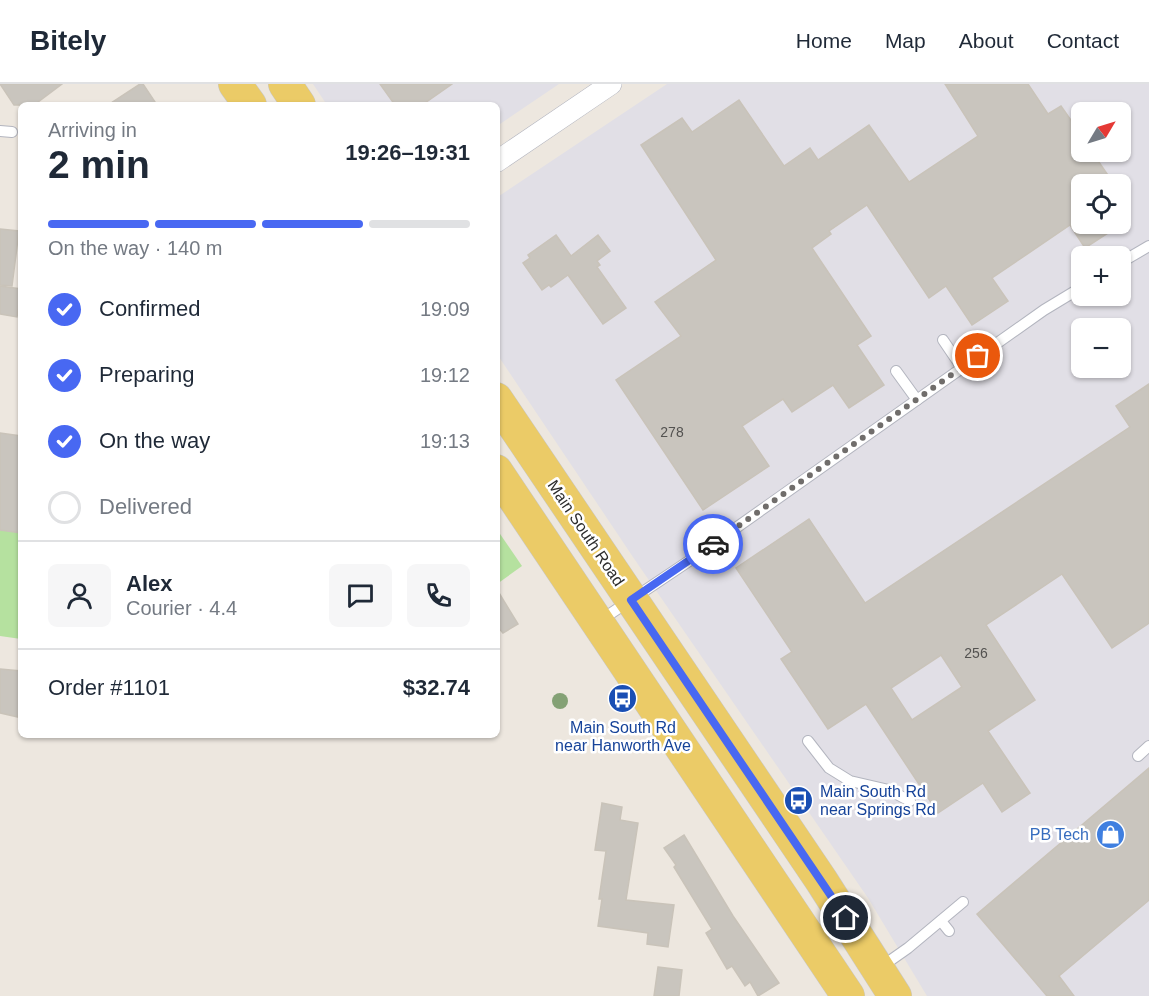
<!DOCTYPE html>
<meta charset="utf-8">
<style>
body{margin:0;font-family:Helvetica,sans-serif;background:#f6f6f7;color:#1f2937;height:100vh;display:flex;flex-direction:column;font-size:22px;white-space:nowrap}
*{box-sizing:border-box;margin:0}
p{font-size:20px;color:#747a83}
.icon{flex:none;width:33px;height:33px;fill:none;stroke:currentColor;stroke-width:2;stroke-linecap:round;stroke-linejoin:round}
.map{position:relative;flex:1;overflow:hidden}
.panel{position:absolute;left:18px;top:18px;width:482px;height:636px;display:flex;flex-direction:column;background:#fff;border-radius:9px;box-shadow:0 2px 4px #0004}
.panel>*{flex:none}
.needle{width:39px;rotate:52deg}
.fabs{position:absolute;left:1071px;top:18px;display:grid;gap:12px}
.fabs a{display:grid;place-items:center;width:60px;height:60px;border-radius:9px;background:#fff;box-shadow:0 2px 4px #0004;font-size:30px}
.pin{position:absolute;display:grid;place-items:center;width:51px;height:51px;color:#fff;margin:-26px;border:3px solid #fff;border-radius:50%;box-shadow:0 2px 6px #0007}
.courier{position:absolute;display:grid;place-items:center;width:60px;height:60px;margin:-30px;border:4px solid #4868f2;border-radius:50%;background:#fff;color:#222;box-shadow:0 2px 8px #0007}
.head em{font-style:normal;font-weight:700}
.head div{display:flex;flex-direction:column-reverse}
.head{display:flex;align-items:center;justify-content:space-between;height:102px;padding:0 30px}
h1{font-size:39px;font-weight:700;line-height:45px}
.bar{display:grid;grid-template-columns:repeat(4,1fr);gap:9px 6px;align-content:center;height:72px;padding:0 30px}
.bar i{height:8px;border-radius:4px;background:#e0e1e3}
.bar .on{background:#4868f2}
.bar p{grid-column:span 4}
.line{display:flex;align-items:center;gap:15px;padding:0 30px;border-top:2px solid #e0e1e3}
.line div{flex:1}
.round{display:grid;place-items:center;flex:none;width:63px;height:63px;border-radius:9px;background:#f6f6f7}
ol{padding:0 30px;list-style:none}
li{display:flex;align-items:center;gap:18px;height:66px}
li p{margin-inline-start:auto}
li .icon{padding:6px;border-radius:50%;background:#4868f2;color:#fff;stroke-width:4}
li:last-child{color:#747a83}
li i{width:33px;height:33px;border:3px solid #e0e1e3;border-radius:50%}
header{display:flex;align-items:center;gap:36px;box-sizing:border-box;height:84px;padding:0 30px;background:#fff;border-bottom:2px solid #e0e1e3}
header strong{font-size:28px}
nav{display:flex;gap:33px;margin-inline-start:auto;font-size:21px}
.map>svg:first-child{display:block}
.industrial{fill:#e1dfe6;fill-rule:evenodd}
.green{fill:#b5e19f}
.building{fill:#c9c5be;stroke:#c9c3b9;stroke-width:1.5;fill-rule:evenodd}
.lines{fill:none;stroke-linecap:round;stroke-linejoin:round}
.lane-casing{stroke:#b3b5bf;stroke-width:12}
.street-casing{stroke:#b3b5bf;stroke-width:22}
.primary-casing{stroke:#c8c8c8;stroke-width:34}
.lane{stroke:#fff;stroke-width:10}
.street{stroke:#fff;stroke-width:21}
.primary{stroke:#ebcb67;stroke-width:33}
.tree{fill:#84a175}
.done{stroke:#706d6b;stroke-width:6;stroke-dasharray:0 10.8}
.route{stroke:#4868f2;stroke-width:8}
.labels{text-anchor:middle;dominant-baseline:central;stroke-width:5;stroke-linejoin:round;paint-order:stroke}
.number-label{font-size:14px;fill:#535250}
.street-label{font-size:16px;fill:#2c2c2c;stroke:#fff}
.transit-label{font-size:16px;fill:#164399;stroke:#fff}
.shop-label{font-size:16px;fill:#366cbe;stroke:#fff;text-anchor:end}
</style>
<header>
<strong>Bitely</strong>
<nav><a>Home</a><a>Map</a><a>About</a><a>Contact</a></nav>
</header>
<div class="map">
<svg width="1149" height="912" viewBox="0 0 1149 912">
<rect width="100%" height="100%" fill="#ede7df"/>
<g class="industrial">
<polygon points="313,0 559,0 497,42 496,21 327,21"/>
<path d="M667,0H1149V912H927L868,814L635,476L497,270L496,114ZM1082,28H1120V68H1082ZM1082,100H1120V140H1082ZM1082,172H1120V212H1082ZM1082,244H1120V284H1082Z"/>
</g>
<g class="green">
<polygon points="0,441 21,445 21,555 0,552"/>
<polygon points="496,444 522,482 497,500 496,500"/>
</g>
<g class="building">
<polygon points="0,0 62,0 34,21 14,21"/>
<polygon points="140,0 143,0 157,21 108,21"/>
<polygon points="380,0 452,0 422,21 395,21"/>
<polygon points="945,0 1028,0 1048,30 1061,22 1082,52 1082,68 1092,68 1114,100 1082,100 1082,140 1122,140 1085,164 1070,141 992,194 1008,217 972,241 946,202 929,214 867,121 829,147 831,150 812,164 871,252 857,261 884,301 849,324 833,301 792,328 783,315 742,342 769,382 703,426 616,296 681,252 655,218 716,176 641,61 682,34 692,48 739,16 784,82 810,64 818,76 869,41 909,98 978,52"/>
<polygon points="0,145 19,147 12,202 0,201"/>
<polygon points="556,151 571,172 598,151 610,167 597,177 600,181 597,183 626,224 603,240 568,191 551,203 549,201 542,206 523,179 530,174 528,171"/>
<polygon points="0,202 21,205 17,233 0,230"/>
<path d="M1149,300V539L1112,564L1062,490L986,541L1035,616L988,647L1030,709L1002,728L983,699L938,729L866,620L828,645L781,575L792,568L736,484L809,435L865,519L1130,343L1116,322ZM941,571L962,603L912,636L891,604Z"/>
<polygon points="0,349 21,352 21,449 0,446"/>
<polygon points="496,504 518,540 503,549 496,541"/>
<polygon points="0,585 21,587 21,619 18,633 0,629"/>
<polygon points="1149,684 1149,816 1059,892 1074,912 1047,912 977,830"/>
<polygon points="602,719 622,723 620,736 638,739 626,816 674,821 668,863 647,860 648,849 598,842 602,815 599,815 606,767 595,766"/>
<polygon points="684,751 733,832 779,899 758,912 750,898 745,902 732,882 727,885 706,849 712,845 674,783 676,781 664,764"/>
<polygon points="658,883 682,886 679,912 654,912"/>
</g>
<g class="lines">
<defs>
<g id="lane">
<polyline points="0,47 12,48"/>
<polyline points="1120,179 1149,162"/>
<polyline points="943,256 962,284"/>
<polyline points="896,287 917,316"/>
<polyline points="601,536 692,475 1044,226 1082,203"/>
<polyline points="808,657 829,684 850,697 889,706 910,717"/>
<polyline points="1138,672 1149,662"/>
<polyline points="941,837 949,847"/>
<polyline points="881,883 908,864 963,818"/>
</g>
<polyline id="street" points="496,78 611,0"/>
<g id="primary">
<polyline points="235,0 250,21"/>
<polyline points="285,0 299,21"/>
<polyline points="496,315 821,796 895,912"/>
<polyline points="496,387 848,912"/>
</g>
</defs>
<use href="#lane" class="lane-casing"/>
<use href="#street" class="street-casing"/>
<use href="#primary" class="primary-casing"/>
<use href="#lane" class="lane"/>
<use href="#street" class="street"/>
<use href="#primary" class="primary"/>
</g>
<circle class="tree" cx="560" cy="617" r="8"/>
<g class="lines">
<polyline class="done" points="713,460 978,272"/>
<polyline class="route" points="713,460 631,516 846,834"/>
</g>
<defs>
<symbol id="bus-disc" viewBox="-11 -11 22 22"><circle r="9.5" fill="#1a4fb4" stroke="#fff"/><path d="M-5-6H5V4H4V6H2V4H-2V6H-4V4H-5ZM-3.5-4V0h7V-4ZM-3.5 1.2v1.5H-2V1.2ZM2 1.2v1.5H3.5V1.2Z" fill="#fff"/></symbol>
<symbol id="shop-disc" viewBox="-11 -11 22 22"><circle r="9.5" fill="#3f7fe0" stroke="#fff"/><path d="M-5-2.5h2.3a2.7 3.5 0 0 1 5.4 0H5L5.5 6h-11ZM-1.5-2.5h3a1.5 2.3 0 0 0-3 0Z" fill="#fff"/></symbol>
</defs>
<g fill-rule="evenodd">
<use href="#bus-disc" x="606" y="598" width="33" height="33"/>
<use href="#bus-disc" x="782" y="700" width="33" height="33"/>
<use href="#shop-disc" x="1094" y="734" width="33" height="33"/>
</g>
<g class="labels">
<g class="number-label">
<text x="672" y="348">278</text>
<text x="976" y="569">256</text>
</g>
<g class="street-label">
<text transform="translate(586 449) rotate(56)">Main South Road</text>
</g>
<g class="transit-label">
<text x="623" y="643">Main South Rd<tspan x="623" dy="18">near Hanworth Ave</tspan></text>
<text x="820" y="707" text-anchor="start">Main South Rd<tspan x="820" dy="18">near Springs Rd</tspan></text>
</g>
<g class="shop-label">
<text x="1089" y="750">PB Tech</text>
</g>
</g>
</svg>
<div class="fabs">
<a><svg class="needle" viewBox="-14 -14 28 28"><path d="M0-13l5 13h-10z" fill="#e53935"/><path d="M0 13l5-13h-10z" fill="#747a83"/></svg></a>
<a><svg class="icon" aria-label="locate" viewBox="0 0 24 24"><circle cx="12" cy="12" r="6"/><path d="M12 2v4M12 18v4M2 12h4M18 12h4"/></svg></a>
<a>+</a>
<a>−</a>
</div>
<div class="pin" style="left:978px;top:272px;background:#ea580c"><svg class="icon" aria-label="bag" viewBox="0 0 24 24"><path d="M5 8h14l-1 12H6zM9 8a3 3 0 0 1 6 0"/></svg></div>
<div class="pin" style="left:846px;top:834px;background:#1f2937"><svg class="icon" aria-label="home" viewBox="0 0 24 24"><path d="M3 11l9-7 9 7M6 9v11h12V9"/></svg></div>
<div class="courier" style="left:713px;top:460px"><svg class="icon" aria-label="car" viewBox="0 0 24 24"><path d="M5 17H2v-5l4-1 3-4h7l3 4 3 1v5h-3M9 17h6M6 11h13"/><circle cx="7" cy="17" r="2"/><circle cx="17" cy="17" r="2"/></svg></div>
<section class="panel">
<div class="head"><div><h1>2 min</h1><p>Arriving in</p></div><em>19:26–19:31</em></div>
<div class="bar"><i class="on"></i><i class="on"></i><i class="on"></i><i></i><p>On the way · 140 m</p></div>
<ol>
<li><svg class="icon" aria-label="check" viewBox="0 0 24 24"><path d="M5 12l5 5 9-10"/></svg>Confirmed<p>19:09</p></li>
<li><svg class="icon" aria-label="check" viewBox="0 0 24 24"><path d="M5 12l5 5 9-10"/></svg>Preparing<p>19:12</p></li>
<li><svg class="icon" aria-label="check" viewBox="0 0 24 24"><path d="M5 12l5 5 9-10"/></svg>On the way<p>19:13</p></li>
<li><i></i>Delivered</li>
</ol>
<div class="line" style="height:108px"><a class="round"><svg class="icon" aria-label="person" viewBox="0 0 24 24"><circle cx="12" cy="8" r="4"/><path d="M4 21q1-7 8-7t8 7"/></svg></a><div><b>Alex</b><p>Courier · 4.4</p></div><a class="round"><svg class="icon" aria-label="chat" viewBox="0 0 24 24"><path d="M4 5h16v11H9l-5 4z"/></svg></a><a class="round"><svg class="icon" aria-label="phone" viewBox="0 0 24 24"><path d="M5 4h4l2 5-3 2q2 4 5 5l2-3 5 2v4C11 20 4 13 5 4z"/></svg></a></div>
<div class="line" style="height:78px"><div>Order #1101</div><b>$32.74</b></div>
</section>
</div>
